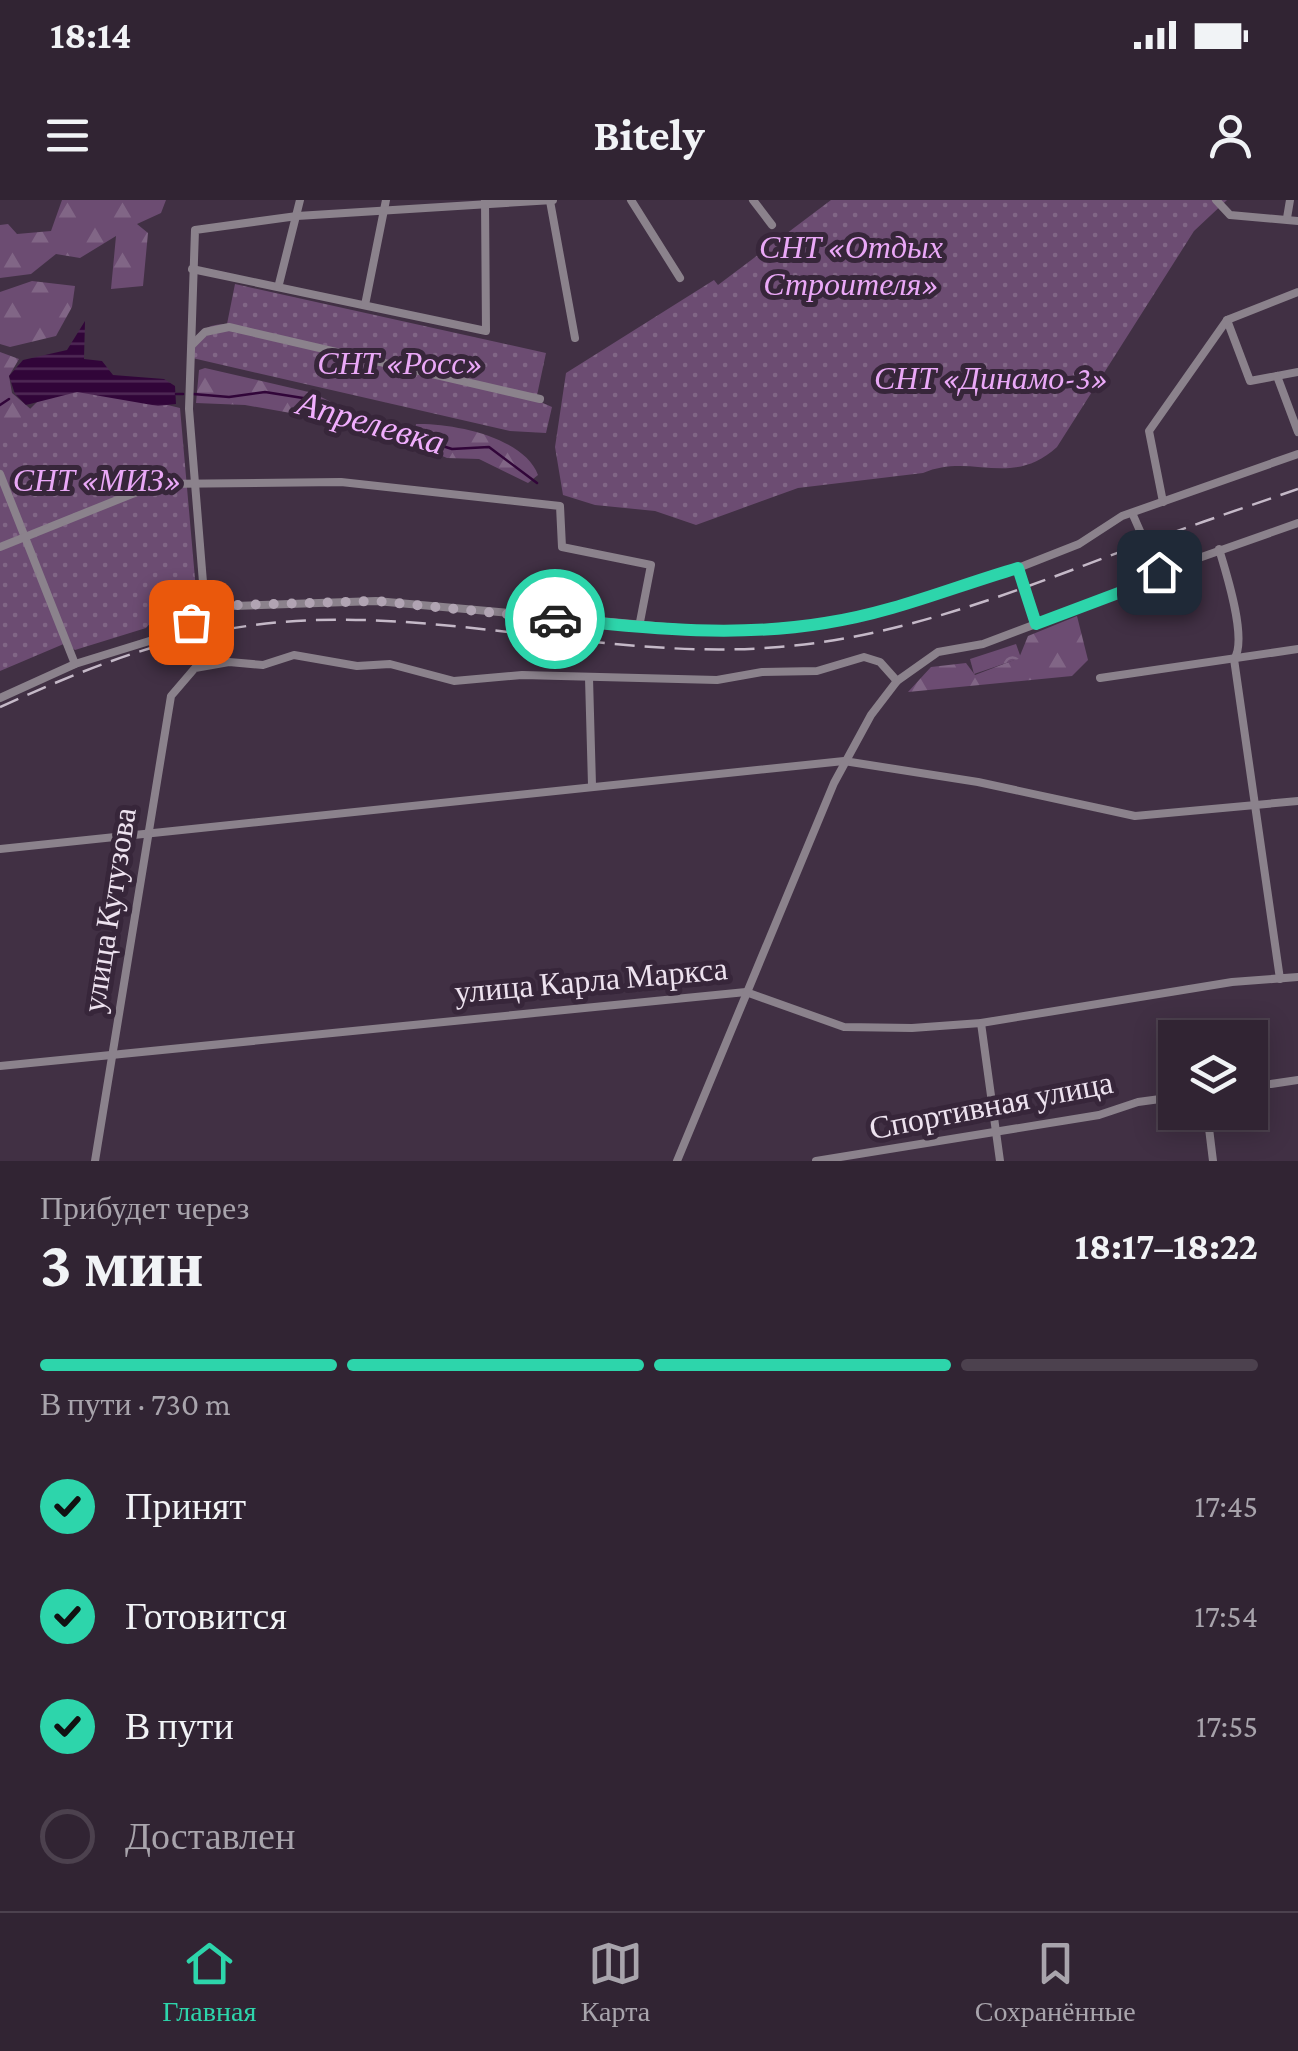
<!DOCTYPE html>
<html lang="ru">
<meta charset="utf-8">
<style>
body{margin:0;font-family:"Crimson Pro",serif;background:#392c3b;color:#f1f3f6;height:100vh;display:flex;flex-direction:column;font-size:38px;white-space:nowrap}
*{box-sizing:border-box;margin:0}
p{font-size:32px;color:#a8a4ac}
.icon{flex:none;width:55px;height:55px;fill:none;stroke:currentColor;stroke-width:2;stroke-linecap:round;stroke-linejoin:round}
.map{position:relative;height:961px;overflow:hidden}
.drawer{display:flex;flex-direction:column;background:#312433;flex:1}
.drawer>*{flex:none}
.fabs{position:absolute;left:1158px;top:820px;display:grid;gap:20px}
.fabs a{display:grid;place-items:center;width:110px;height:110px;border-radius:0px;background:#312433;box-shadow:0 5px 25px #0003,0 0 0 2px #4c414e;font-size:50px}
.pin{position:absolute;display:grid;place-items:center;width:85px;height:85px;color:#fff;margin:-42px;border-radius:20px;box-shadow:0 5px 15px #0006}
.courier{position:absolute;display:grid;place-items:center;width:100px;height:100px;margin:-50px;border:8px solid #2dd5ab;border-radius:50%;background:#fff;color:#222;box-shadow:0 2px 12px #0007}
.summary em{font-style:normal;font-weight:700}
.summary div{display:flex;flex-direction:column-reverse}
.summary{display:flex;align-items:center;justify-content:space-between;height:170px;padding:0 40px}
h1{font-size:65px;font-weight:700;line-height:75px}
.bar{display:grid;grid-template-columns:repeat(4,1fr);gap:15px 10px;align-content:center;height:120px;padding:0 40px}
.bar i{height:12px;border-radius:8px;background:#4c414e}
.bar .on{background:#2dd5ab}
.bar p{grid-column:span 4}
ol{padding:0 40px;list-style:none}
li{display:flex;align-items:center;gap:30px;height:110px}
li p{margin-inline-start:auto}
li .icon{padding:10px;border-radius:50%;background:#2dd5ab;color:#111;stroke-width:4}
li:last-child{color:#a8a4ac}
li i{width:55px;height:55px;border:5px solid #4c414e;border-radius:50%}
.status{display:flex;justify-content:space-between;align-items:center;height:70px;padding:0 50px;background:#312433;direction:ltr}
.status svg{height:28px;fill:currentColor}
header{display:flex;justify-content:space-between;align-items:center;height:130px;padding:0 40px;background:#312433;font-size:45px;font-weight:700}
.tabs{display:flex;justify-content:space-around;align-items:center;height:140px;border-top:2px solid #4c414e;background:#312433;font-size:28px;color:#a8a4ac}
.tabs a{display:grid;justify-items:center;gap:5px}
.tabs .on{color:#2dd5ab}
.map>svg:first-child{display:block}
.forest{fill:url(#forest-firs)}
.park{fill:url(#park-crowns)}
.garden{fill:url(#garden-dots)}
.water{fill:url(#water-rules)}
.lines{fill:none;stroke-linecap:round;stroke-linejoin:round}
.stream{stroke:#310539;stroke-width:2.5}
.minor{stroke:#8b828c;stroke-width:8}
.rail{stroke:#c5b9c8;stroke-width:2.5;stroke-dasharray:20 10;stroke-linecap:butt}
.done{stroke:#b1a4b3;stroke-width:10;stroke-dasharray:0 18}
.route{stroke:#2dd5ab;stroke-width:12}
.labels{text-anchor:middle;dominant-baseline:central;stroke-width:10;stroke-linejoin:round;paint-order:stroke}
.park-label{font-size:32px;font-style:italic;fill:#eaa8f7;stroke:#37263a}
.street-label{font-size:32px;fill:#ede2ef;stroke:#37263a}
.water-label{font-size:35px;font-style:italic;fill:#f1aefe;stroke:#37263a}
</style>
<div class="status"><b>18:14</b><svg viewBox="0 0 49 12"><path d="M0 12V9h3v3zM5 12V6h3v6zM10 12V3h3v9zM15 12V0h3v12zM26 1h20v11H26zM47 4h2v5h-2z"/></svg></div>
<header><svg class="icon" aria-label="menu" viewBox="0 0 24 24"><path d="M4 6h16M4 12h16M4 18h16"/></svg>Bitely<svg class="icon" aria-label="person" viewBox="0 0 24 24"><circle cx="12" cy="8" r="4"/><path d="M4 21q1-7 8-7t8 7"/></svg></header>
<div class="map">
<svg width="1298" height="961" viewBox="0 0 1298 961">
<defs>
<pattern id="forest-firs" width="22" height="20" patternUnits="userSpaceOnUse" patternTransform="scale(2.5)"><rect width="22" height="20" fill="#6c4c72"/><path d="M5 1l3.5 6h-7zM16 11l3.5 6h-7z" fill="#816686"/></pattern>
<pattern id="park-crowns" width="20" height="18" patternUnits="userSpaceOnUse" patternTransform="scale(2.5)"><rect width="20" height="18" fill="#6c4c72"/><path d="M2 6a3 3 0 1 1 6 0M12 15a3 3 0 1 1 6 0" fill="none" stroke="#816686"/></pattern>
<pattern id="garden-dots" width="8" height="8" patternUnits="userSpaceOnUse" patternTransform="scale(2.5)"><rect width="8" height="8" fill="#6c4c72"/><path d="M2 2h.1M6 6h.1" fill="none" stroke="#816686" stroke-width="1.8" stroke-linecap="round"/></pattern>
<pattern id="water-rules" width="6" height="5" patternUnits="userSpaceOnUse" patternTransform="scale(2.5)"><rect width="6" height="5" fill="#310539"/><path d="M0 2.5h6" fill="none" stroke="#4f2956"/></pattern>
</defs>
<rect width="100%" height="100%" fill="#413044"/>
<g class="forest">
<polygon points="62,0 166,0 161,13 137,24 148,33 143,86 111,89 116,36 80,58 56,54 31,74 0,78 0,25 8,24 17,34 51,31"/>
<polygon points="32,81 75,86 72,107 56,136 10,147 0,144 0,92"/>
<polygon points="0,152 19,159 9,176 12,193 34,212 0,248"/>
<polygon points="205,168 313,193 347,210 347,223 245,205 196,203 199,170"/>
<path d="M416,224C453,223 524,237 538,275L528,283L479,259L447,258L413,244Z"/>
<polygon points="1077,416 1088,460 1072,476 908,492 931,467 966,463 975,475 1019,458 1028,436"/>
</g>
<polygon class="park" points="1016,444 1021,458 974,474 970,459"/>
<g class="garden">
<path d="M831,0H1227L1194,31L1057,247C1011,289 971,252 923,273L798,288L696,325L655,311L595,305L563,295L555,247L566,173L714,80L718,85Z"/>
<path d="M235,84L546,153L536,200L552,207L546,233L510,231L188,157C197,135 201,124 227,124Z"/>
<polygon points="98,188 180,208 196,390 160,412 146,428 75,450 66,443 0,471 0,239 50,189"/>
</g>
<polygon class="water" points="85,121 84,159 102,161 113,175 164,179 175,186 176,204 158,206 77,192 26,205 15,194 9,176 23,160 67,150"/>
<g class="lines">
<g class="stream">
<polyline points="176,194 183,194"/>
<polyline points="193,194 229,197 265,192 303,198 357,223 396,232"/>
<polyline points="0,205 9,199"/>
<polyline points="408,235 452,249 489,247 537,283"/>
</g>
<g class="minor">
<polyline points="631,0 680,78"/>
<polyline points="753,0 772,25"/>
<polyline points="1216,0 1230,15 1298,21"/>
<polyline points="550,1 575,138"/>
<polyline points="1287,18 1290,0"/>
<polyline points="192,69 486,131 485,0"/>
<polyline points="279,84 300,0"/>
<polyline points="365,105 386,0"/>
<polyline points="1227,120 1250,181 1298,172"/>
<polyline points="192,145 205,132 229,127 540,199"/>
<polyline points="1277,176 1298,232"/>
<polyline points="0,274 75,464"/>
<polyline points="1163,302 1149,231 1227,120 1298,92"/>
<polyline points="1133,315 1144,340"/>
<polyline points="0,347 157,284 341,282 560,306 562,347 651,365 639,427"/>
<polyline points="1148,349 1159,372"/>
<path d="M1219,349C1226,372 1248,440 1234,459L1280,779"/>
<polyline points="1018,368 1036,424"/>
<polyline points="205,407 189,209 195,30 297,16 553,0"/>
<polyline points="152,440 172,420 205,407 376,401 722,432 827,423 903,406 1018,368 1079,344 1122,316 1298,254"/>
<polyline points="589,478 592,585"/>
<polyline points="1100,478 1298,449"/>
<polyline points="0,498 75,464 172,434 202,410"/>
<polyline points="0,649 844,561 978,582 1135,616 1298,601"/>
<polyline points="981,823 1000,961"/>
<polyline points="0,866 746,792 844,827 912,828 981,823 1232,782 1298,777"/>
<polyline points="1250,887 1298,880"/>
<polyline points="1207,912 1213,961"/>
<polyline points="95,961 171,496 195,468 229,462 263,465 294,455 357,466 390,464 454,481 522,475 717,480 762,472 817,471 864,457 880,462 897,481"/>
<polyline points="677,961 834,583 871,515 897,481 938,452 983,444 1137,386 1159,372 1298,323"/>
<polyline points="816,961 1099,915 1138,902 1175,897"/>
</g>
<path class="rail" d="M0,507C95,464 190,427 296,421C457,411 617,461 779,447C906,437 1023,388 1141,344C1193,325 1246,307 1298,289"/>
</g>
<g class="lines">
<polyline class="done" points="191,422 205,406 376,401 555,419"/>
<path class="route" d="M555,419C646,428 735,438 825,423C892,413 953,387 1018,368L1036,424L1137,386L1159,372"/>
</g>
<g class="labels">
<g class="park-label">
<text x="851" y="47">СНТ «Отдых<tspan x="851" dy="37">Строителя»</tspan></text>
<text x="400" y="163">СНТ «Росс»</text>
<text x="991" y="178">СНТ «Динамо-3»</text>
<text x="97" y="280">СНТ «МИЗ»</text>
</g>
<g class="street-label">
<text transform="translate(109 710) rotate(-81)">улица Кутузова</text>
<text transform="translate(591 780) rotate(-5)">улица Карла Маркса</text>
<text transform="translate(991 905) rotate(-11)">Спортивная улица</text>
</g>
<g class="water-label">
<text transform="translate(371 223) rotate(16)">Апрелевка</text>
</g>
</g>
</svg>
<div class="fabs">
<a><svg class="icon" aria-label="layers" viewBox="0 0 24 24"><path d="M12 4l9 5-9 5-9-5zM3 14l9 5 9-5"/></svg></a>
</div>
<div class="pin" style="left:191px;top:422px;background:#ea580c"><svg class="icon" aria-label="bag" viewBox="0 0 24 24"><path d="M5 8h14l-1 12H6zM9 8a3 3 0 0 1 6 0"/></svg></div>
<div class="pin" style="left:1159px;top:372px;background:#1f2937"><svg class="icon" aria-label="home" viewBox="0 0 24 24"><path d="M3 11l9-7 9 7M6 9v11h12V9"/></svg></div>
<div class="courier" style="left:555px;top:419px"><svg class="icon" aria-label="car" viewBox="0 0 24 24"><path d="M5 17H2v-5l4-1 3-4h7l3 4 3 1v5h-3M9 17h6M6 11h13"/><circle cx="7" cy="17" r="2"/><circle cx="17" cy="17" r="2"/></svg></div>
</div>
<section class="drawer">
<div class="summary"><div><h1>3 мин</h1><p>Прибудет через</p></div><em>18:17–18:22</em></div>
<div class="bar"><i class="on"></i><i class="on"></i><i class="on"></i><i></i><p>В пути · 730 m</p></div>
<ol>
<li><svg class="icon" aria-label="check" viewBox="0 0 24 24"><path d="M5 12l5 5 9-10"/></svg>Принят<p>17:45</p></li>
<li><svg class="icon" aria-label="check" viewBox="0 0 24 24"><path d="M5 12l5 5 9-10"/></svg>Готовится<p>17:54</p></li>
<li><svg class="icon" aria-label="check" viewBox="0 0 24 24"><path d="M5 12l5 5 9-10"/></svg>В пути<p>17:55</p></li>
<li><i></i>Доставлен</li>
</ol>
</section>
<nav class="tabs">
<a class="on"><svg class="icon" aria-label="home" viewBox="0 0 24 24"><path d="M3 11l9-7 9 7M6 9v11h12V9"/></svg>Главная</a>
<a><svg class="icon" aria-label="map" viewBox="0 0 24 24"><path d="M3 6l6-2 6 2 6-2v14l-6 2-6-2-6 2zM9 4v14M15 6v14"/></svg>Карта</a>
<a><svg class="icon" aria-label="saved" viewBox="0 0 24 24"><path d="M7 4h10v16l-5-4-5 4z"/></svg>Сохранённые</a>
</nav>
